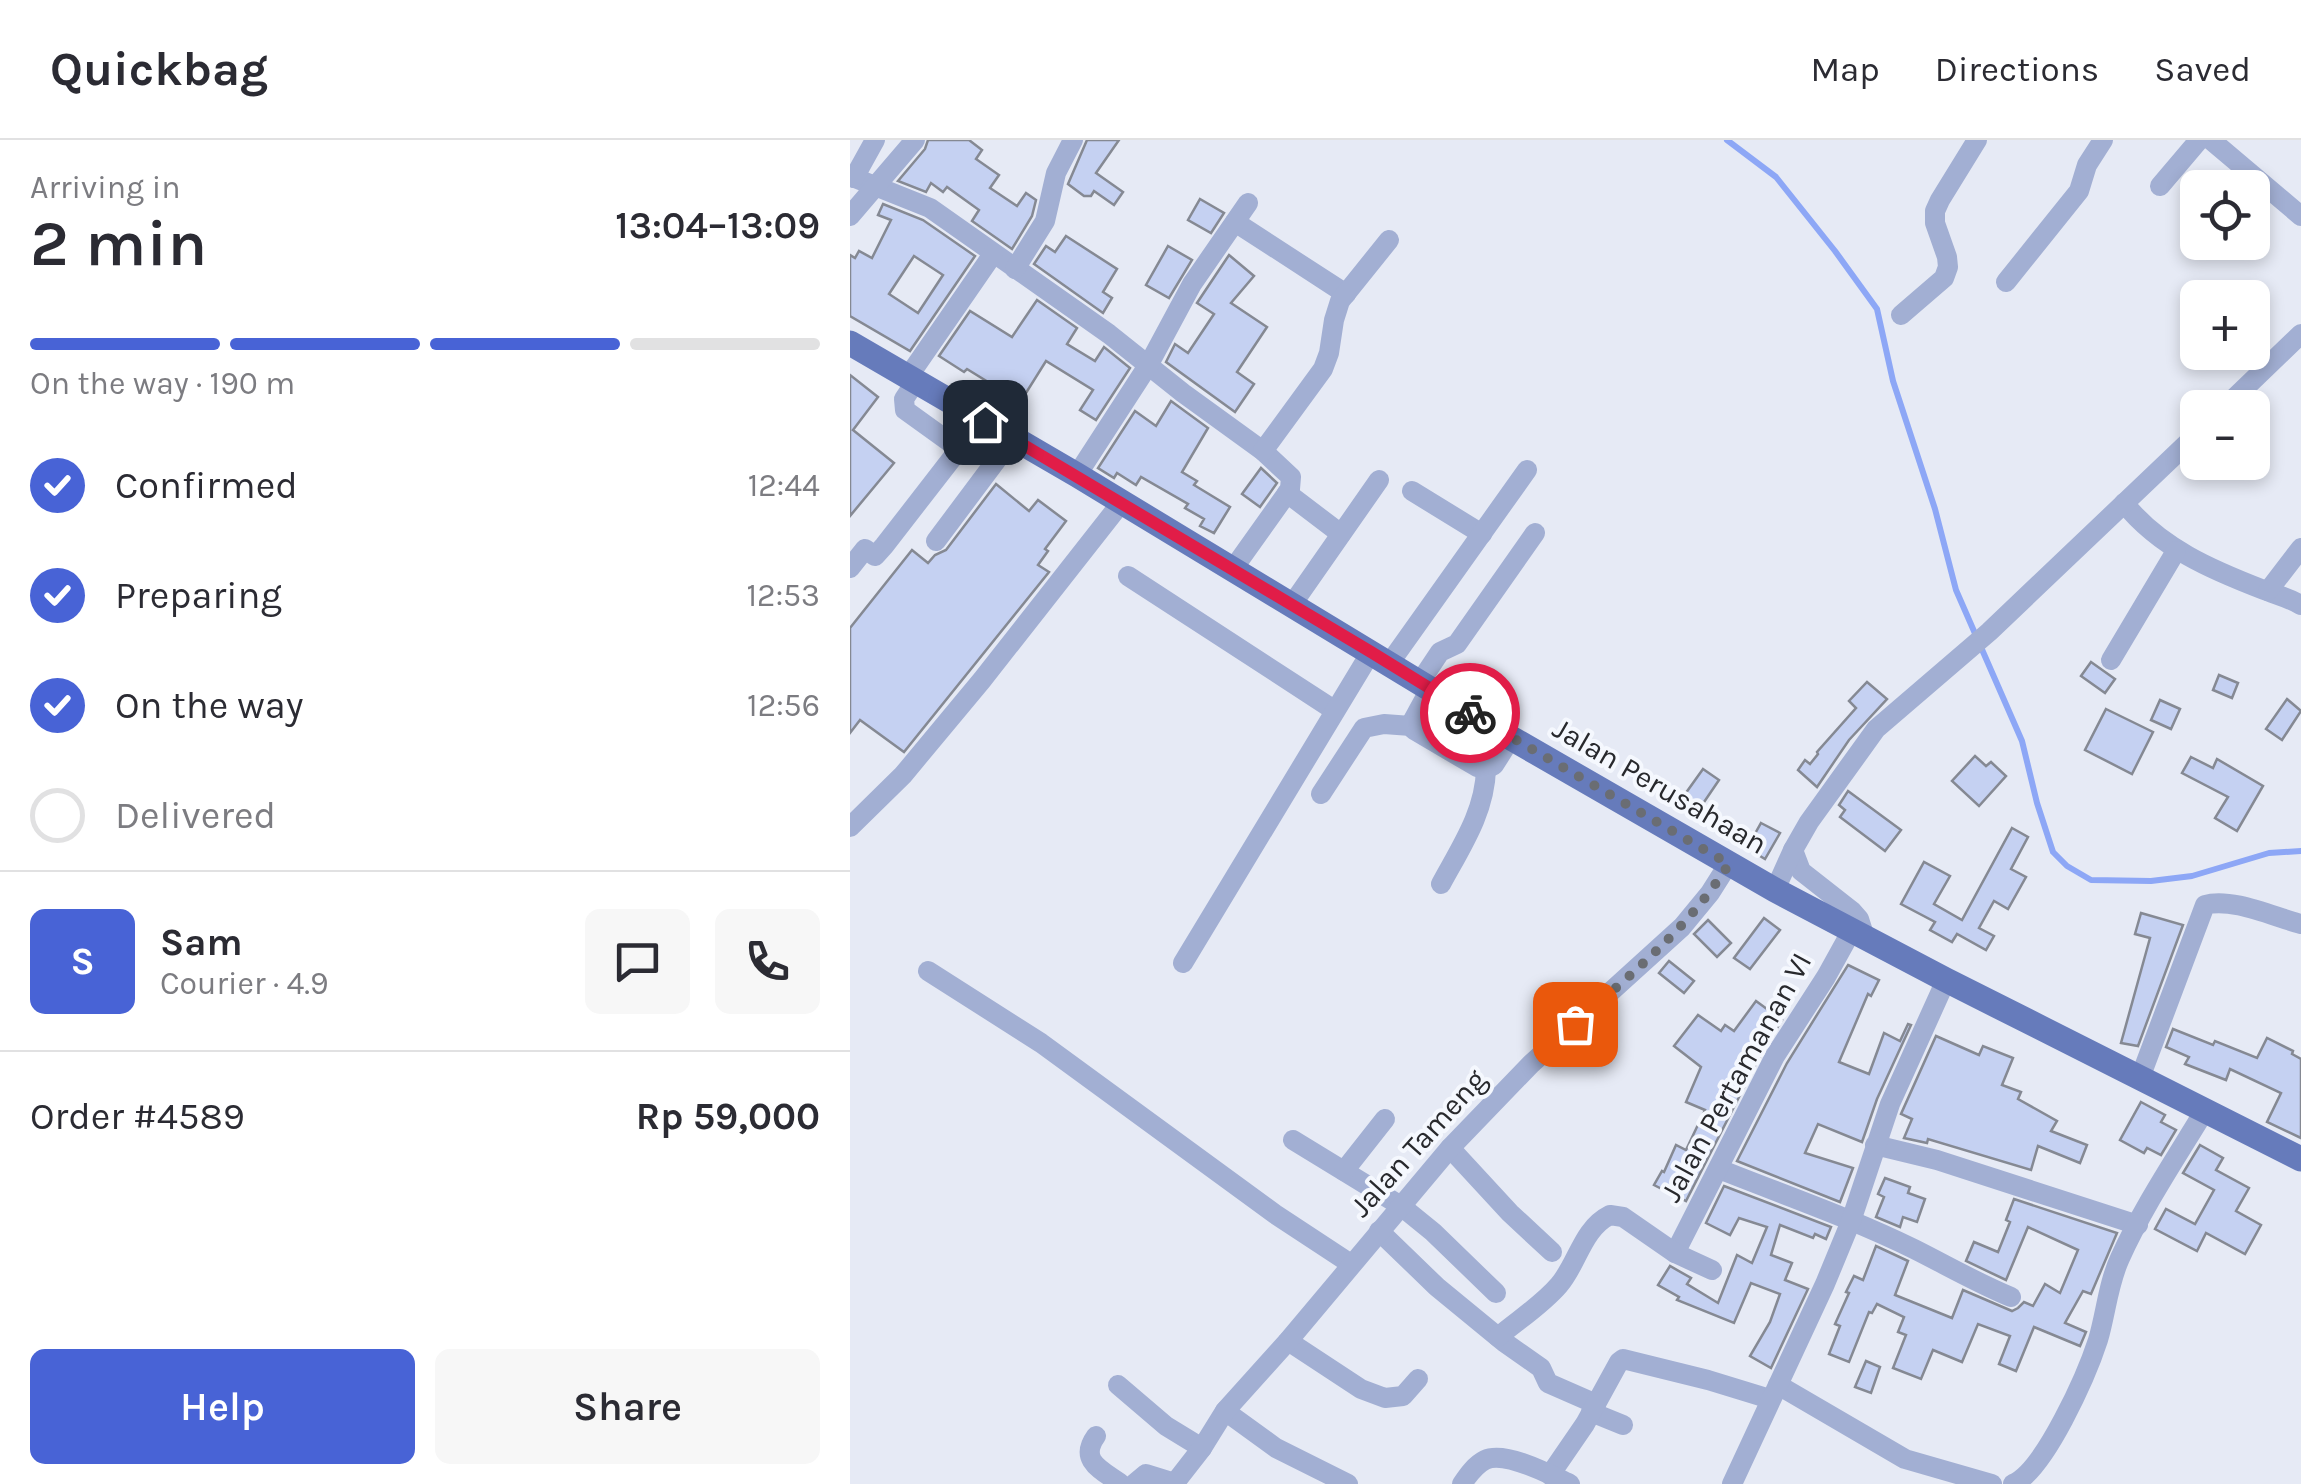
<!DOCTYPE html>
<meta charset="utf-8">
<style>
body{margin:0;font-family:Karla,sans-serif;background:#f7f7f7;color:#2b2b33;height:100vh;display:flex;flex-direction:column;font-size:38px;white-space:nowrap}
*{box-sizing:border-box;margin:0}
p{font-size:32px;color:#7c7c81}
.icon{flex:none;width:55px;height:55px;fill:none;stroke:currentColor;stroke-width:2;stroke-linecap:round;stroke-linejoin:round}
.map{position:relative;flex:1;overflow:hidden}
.panel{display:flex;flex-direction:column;background:#fff;width:850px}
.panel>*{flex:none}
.controls{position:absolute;left:1330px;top:30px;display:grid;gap:20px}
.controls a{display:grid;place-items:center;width:90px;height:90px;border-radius:15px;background:#fff;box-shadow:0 5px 15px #0003;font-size:50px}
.pin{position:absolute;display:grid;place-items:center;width:85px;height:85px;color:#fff;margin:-42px;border-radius:20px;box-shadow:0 5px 15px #0006}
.courier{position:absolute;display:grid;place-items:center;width:100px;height:100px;margin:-50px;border:8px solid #e11d48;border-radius:50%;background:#fff;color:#222;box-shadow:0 2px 12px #0007}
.head em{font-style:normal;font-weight:600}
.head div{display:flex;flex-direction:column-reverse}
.head{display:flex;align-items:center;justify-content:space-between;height:170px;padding:0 30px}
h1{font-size:65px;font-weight:600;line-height:75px}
.bar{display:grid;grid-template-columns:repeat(4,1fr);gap:15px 10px;align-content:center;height:120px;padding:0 30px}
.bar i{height:12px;border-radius:8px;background:#e1e1e2}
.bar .on{background:#4863d6}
.bar p{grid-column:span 4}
.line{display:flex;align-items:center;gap:25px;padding:0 30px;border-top:2px solid #e1e1e2}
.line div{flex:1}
.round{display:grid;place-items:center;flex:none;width:105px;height:105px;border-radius:15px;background:#f7f7f7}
ol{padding:0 30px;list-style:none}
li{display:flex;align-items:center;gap:30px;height:110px}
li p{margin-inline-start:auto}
li .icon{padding:10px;border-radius:50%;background:#4863d6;color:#fff;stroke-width:4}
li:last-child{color:#7c7c81}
li i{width:55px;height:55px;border:5px solid #e1e1e2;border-radius:50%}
.action{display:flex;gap:20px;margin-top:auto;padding:20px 30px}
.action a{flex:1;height:115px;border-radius:15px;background:#4863d6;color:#fff;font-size:40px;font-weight:600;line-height:115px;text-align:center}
.action a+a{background:#f7f7f7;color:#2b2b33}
header{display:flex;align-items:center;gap:60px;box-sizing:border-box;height:140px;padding:0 50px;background:#fff;border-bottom:2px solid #e1e1e2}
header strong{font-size:48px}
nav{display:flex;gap:55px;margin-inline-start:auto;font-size:35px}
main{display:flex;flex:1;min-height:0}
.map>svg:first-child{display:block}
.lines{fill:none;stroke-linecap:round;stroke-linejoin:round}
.stream{stroke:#8da7f6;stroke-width:6}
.building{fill:#c5d1f2;stroke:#858993;stroke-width:2.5;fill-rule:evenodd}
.minor{stroke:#a2afd3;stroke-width:20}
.major{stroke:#667bbb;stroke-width:25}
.done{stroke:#6a6d73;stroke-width:10;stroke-dasharray:0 18}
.route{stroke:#e11d48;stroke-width:12}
.labels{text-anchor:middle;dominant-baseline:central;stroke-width:8;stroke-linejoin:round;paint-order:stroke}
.street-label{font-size:30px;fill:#28292d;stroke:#f5f8fe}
</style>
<header>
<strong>Quickbag</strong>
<nav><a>Map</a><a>Directions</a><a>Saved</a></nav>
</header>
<main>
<section class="panel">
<div class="head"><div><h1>2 min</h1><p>Arriving in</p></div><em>13:04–13:09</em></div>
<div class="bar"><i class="on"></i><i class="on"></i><i class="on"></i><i></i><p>On the way · 190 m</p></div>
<ol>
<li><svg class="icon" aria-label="check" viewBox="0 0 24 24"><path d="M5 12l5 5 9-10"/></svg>Confirmed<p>12:44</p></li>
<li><svg class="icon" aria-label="check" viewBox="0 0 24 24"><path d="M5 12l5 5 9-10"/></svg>Preparing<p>12:53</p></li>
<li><svg class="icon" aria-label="check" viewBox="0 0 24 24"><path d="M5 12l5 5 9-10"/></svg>On the way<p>12:56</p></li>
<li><i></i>Delivered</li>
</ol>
<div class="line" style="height:180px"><b class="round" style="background:#4863d6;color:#fff">S</b><div><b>Sam</b><p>Courier · 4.9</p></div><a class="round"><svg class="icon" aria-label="chat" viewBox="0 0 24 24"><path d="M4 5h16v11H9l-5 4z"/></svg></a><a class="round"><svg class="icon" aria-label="phone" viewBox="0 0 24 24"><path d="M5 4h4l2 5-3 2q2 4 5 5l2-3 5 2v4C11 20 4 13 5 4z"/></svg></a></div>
<div class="line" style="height:130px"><div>Order #4589</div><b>Rp 59,000</b></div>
<div class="action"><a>Help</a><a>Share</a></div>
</section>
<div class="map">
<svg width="1451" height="1344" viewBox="0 0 1451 1344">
<rect width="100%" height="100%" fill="#e6eaf5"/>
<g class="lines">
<polyline class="stream" points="877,0 926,37 985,111 1027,169 1043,241 1085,369 1106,450 1172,601 1187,663 1203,712 1217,726 1241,740 1301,741 1342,736 1419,713 1451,711"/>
</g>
<g class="building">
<polygon points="78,0 119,0 132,10 126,19 149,35 140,48 167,66 176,53 186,60 182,76 162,109 122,81 129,70 97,47 93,52 81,43 76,52 48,41 75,9"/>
<polygon points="237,0 269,0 246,33 273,52 264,65 244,51 241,56 234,56 218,44"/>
<polygon points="350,59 374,73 361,93 338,80"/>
<path d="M33,64L73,80L125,116L60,211L0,176V115L5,118L9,111L22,118L41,80L28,75ZM64,116L93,135L68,173L39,154Z"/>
<polygon points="216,96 267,129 253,152 262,158 253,173 184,124 196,106 205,112"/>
<polygon points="318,106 342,120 319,158 296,145"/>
<polygon points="379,115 404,136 381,163 417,187 387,232 404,244 385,272 316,222 325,204 338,213 364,174 347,163"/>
<polygon points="187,160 227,188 217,204 245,221 254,207 280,228 246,280 230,270 243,250 196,221 164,272 140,257 146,247 117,229 114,232 89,216 120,171 162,197"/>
<polygon points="0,235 28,257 3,290 44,323 0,376"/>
<polygon points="321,261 358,288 332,332 347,341 344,345 380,367 364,393 350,386 354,379 335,368 338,364 291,337 286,345 267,333 264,338 248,328 285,271 306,286"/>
<polygon points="411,328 427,343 410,367 392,354"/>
<polygon points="146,344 179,371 188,360 216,381 195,409 198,411 188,425 199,432 54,612 10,580 0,593 0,488 62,410 78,423 85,415 96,410"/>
<polygon points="1241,522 1265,539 1255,553 1231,536"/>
<polygon points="1369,535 1388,543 1382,558 1363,550"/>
<polygon points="1017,542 1037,559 999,600 967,647 948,630 955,620 960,624 968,614 967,612 1006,568 999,561"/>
<polygon points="1437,559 1451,571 1432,600 1416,589"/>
<polygon points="1310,560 1330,569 1321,589 1301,580"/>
<polygon points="1256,569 1303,592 1282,634 1235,610"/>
<polygon points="1125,616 1136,626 1141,622 1156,636 1129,666 1102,641"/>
<polygon points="1341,617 1363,628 1367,619 1413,646 1387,691 1365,678 1378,657 1332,633"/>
<polygon points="853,629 869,640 850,668 833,657"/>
<polygon points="998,651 1051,690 1035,711 990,677 995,670 989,665"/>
<polygon points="911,683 930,693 915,719 897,708"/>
<polygon points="1162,688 1178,697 1161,729 1176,737 1158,769 1144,761 1129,788 1144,796 1136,810 1107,794 1102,802 1080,790 1085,782 1051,764 1074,722 1100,736 1084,764 1112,780"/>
<polygon points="1291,773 1333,785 1288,906 1271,903 1300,798 1285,794"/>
<polygon points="914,778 930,790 900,829 884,818"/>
<polygon points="858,780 881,803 867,817 844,794"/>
<polygon points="819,821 844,841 834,853 809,833"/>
<polygon points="998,825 1029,840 1021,856 1018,854 989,922 1019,934 1034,893 1050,901 1058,884 1061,885 1027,959 1012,1002 968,984 955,1013 1003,1028 990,1062 887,1021 937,923"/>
<polygon points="906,861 932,880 913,910 836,1061 804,1045 812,1031 814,1032 826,1005 836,1010 855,970 836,962 851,927 824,906 848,875 871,891 875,885 884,891"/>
<polygon points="1323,889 1363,905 1365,901 1407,918 1417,898 1443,911 1442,914 1451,919 1451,998 1417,982 1431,953 1380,929 1376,940 1335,924 1339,917 1316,907"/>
<polygon points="1086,896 1129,915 1133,906 1163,918 1152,945 1171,952 1168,959 1207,981 1201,991 1237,1005 1230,1023 1188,1006 1181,1030 1078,999 1077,1003 1054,998 1062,979 1051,974"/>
<polygon points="1291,962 1315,975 1311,982 1326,990 1311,1015 1297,1008 1294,1013 1270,1000"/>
<polygon points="1350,1005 1373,1018 1366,1030 1399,1048 1386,1071 1411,1085 1395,1114 1356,1093 1347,1111 1305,1089 1316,1069 1345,1084 1364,1050 1333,1033"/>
<polygon points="1035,1038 1060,1047 1058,1053 1075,1059 1067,1082 1053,1077 1050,1087 1026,1077 1034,1057 1028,1054"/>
<polygon points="874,1046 981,1087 976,1099 965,1094 963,1098 930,1085 921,1115 942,1123 935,1140 958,1149 921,1228 900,1216 920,1182 930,1154 901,1143 884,1183 827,1160 829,1157 808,1145 820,1126 841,1138 837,1144 868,1163 887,1115 902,1123 917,1087 889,1078 880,1095 856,1083"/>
<polygon points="1164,1059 1267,1093 1241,1154 1233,1151 1215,1183 1236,1192 1230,1206 1184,1187 1166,1231 1149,1224 1160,1196 1128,1184 1112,1222 1083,1210 1071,1239 1043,1228 1056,1195 1048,1192 1054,1177 1027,1164 1022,1173 1019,1172 999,1222 979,1214 990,1186 985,1184 999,1153 996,1152 1004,1136 1013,1140 1026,1106 1058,1121 1045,1155 1102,1178 1113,1150 1162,1171 1168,1168 1174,1162 1183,1166 1195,1144 1210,1153 1228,1110 1178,1087 1156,1140 1116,1121 1124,1102 1148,1112 1160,1082 1156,1080"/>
<polygon points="1016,1221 1030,1227 1021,1253 1005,1247"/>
</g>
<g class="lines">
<g class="minor">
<polyline points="1361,0 1451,76"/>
<polyline points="0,36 80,68 259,194 333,253 413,311 441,337 440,349 383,429"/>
<polyline points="4,38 25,0"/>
<polyline points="1310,46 1349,0"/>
<polyline points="0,76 65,0"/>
<polyline points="385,82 496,154"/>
<polyline points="165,129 195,81 206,33 223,0"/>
<polyline points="1156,142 1229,51 1237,25 1253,0"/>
<polyline points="1051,175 1094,138 1098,127 1097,117 1085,83 1085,71 1090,60 1127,0"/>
<polyline points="58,237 143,114"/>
<polyline points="66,241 54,259 55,270 105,306 110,308 117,306 124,299 135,281"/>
<polyline points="1374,268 1451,194"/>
<polyline points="413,311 473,229 479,213 484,180 490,161 539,100"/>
<polyline points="227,335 299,224 342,144 398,63"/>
<polyline points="562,351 632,394"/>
<polyline points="437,353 491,394"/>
<path d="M1274,363C1310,408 1362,430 1414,450C1427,455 1439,458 1451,465"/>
<polyline points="86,401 163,298"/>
<polyline points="0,428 15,409 25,416 34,406 110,308"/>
<polyline points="278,436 484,570"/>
<polyline points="1418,451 1451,408"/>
<polyline points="441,466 529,340"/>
<polyline points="1261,520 1326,411"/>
<polyline points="539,524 677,330"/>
<polyline points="570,542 590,512 607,504 685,393"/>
<polyline points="580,549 562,582 564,590 627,627 636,629 644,625 661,598"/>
<polyline points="471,654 514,588 534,584 561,586"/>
<polyline points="0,687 53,635 132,540 271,363"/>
<polyline points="943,710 951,731 1002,771 1009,779 1015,798"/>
<path d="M591,744C611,707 635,672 636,629"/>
<polyline points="925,750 943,710 959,682 1026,589 1139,492 1348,293"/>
<polyline points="333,823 521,512"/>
<polyline points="78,831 191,903 425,1074 501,1124"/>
<path d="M1290,938L1355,765C1381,757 1424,777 1451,784"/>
<polyline points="443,1000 551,1066 583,1092 646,1153"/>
<polyline points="1025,1005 1087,1020 1288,1085"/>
<polyline points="600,1008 660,1073 702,1112"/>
<path d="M869,1029C934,1055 1001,1078 1064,1109C1096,1125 1127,1143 1161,1157"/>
<polyline points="494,1031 535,979"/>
<polyline points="529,1091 587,1147 654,1202 691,1228 698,1243 746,1264"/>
<polyline points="825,1113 925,916 976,837 1002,790"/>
<path d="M648,1197C668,1180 692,1165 709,1145C728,1123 732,1089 760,1075L773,1077L825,1113L862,1130"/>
<polyline points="438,1201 511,1249 535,1258 553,1256 568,1239"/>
<polyline points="268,1245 316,1286 352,1308"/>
<polyline points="928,1245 1055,1319 1142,1344"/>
<polyline points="375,1271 426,1308 498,1344"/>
<polyline points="741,1272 773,1285"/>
<path d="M246,1296C228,1321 252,1330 271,1344"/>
<polyline points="700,1335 735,1284 769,1222 773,1219 858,1240 920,1259"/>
<polyline points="284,1344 296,1334 325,1343"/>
<polyline points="324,1344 352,1308 375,1271 438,1201 600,1008 681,924 832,787 860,753 879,723"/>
<path d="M612,1344C618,1335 625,1325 635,1320C655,1310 701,1335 720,1344"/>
<polyline points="882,1344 975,1144 1001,1081 1040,964 1096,840"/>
<path d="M1163,1344C1195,1330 1237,1234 1248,1200C1256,1173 1258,1144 1270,1118C1293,1067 1326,1018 1355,970"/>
</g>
<polyline class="major" points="0,203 227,335 661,598 925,750 1096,840 1451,1019"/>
</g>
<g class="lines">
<path class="done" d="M620,573L879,724C837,790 783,832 725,884"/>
<polyline class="route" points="135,282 521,512 620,573"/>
</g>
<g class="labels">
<g class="street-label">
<text transform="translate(810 646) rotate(30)">Jalan Perusahaan</text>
<text transform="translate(886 937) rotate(-61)">Jalan Pertamanan VI</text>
<text transform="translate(568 1003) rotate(-48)">Jalan Tameng</text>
</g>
</g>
</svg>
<div class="controls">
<a><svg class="icon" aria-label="locate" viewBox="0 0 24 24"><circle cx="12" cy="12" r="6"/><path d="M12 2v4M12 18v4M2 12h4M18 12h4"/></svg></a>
<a>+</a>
<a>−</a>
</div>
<div class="pin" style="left:725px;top:884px;background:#ea580c"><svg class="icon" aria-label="bag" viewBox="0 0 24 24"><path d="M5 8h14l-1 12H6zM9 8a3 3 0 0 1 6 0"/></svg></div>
<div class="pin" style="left:135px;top:282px;background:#1f2937"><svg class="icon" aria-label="home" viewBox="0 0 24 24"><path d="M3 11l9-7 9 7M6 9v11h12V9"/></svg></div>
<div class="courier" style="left:620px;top:573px"><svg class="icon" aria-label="bike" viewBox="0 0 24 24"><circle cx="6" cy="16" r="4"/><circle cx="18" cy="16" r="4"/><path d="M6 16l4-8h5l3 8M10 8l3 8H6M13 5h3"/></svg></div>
</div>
</main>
